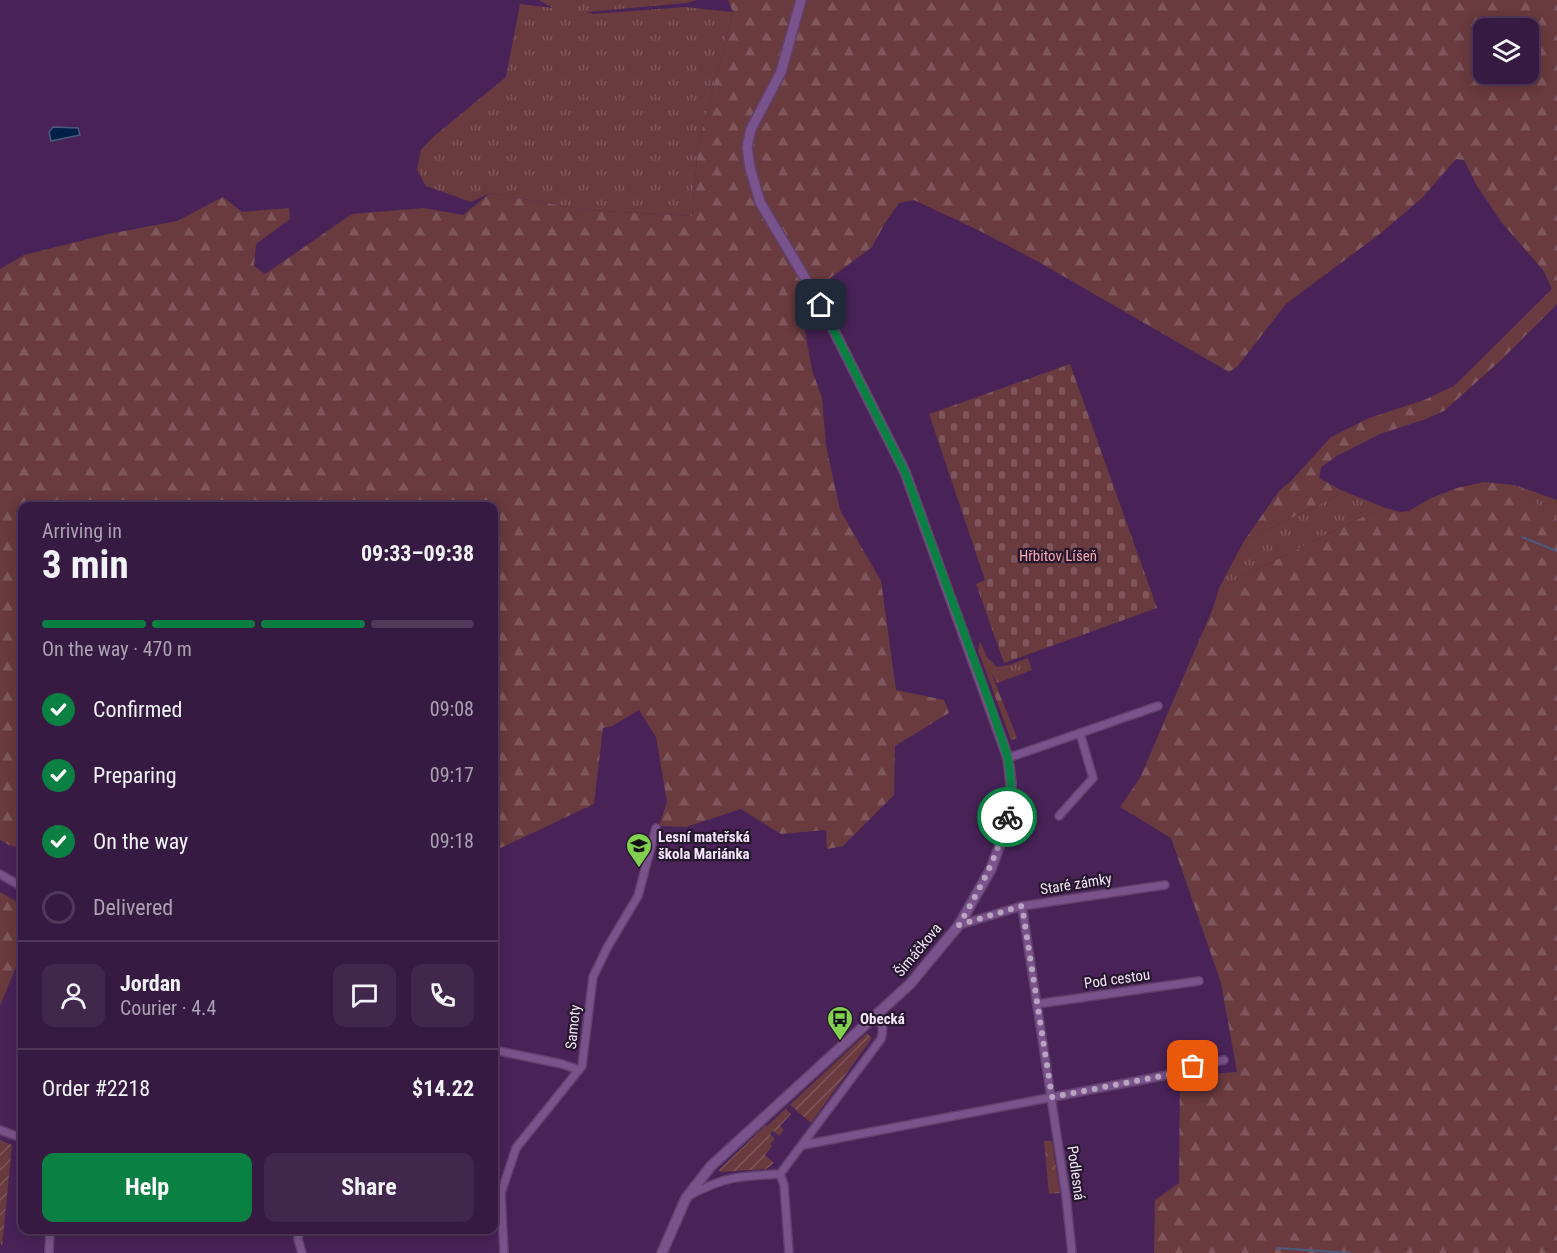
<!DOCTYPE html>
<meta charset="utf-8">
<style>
body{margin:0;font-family:"Roboto Condensed",sans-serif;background:#42274d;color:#f1f3f6;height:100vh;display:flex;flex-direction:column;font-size:22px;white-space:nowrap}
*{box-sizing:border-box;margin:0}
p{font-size:20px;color:#aaa1b2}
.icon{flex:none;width:33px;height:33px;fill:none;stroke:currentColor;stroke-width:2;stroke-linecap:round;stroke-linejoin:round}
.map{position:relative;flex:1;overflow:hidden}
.details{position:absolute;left:18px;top:502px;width:480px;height:732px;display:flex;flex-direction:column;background:#371a42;border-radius:12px;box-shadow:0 3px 15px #0003,0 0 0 2px #51385b}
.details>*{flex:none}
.tools{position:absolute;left:1473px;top:18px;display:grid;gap:12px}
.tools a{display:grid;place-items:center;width:66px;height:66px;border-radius:12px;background:#371a42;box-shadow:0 3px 15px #0003,0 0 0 2px #51385b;font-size:30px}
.pin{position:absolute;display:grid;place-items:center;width:51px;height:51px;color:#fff;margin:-26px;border-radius:12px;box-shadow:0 3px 9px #0006}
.courier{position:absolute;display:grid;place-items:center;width:60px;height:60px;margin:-30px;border:4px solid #0b8043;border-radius:50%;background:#fff;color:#222;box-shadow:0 2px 8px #0007}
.overview em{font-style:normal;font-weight:700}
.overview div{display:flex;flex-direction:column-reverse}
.overview{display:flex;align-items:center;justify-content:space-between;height:102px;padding:0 24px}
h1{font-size:39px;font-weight:700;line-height:45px}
.bar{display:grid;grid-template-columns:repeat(4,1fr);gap:9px 6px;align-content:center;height:72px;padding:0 24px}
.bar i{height:8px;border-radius:4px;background:#51385b}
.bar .on{background:#0b8043}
.bar p{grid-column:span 4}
.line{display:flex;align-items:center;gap:15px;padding:0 24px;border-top:2px solid #51385b}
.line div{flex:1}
.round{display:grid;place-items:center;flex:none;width:63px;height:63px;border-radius:12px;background:#42274d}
ol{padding:0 24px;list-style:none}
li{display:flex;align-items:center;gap:18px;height:66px}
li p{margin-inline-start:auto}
li .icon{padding:6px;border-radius:50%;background:#0b8043;color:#fff;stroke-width:4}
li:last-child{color:#aaa1b2}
li i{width:33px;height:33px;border:3px solid #51385b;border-radius:50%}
.cta{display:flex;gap:12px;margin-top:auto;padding:12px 24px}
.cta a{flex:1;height:69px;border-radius:12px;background:#0b8043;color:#fff;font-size:24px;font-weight:700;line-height:69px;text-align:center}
.cta a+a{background:#42274d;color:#f1f3f6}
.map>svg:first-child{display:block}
.grass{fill:url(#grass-tufts)}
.forest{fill:url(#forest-firs);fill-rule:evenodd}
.cemetery{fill:url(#cemetery-stones)}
.park{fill:url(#park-crowns)}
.garden{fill:url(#garden-furrows)}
.water{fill:#001f48;stroke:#4a5b7e;stroke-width:1.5}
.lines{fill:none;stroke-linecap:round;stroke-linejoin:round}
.stream{stroke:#4a5b7e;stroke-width:2}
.street-casing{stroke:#62416e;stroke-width:10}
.secondary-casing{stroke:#62416e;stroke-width:12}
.street{stroke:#7b538c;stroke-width:7}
.secondary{stroke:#7b538c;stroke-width:9}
.done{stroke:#b9a2c2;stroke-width:6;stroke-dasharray:0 10.8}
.route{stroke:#0b8043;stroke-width:8}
.labels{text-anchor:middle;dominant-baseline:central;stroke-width:4.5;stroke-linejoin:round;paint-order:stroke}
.park-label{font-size:15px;fill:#f9aaaf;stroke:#26162d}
.poi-label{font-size:15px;font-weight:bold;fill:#f5e7fb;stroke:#26162d;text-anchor:start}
.street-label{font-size:15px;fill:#f5e7fb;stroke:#26162d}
</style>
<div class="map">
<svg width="1557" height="1253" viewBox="0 0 1557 1253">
<defs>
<pattern id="grass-tufts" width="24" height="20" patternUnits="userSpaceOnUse" patternTransform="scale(1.5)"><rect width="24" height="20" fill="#693a3e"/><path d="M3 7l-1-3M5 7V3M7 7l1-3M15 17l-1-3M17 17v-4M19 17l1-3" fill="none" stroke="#7f565b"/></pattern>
<pattern id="forest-firs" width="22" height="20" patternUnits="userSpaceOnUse" patternTransform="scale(1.5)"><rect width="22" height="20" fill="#693a3e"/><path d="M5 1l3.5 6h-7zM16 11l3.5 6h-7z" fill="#7f565b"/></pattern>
<pattern id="cemetery-stones" width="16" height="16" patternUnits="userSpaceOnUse" patternTransform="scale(1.5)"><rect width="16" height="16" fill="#693a3e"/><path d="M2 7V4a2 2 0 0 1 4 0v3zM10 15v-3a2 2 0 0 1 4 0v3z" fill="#7f565b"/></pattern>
<pattern id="park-crowns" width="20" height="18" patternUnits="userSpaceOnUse" patternTransform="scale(1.5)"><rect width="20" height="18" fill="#693a3e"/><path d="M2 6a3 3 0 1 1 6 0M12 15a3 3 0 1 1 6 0" fill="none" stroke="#7f565b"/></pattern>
<pattern id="garden-furrows" width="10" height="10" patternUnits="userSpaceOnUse" patternTransform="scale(1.5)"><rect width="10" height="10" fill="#693a3e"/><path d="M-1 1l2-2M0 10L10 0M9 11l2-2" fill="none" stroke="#7f565b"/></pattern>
</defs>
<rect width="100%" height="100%" fill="#492358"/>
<g class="grass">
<polygon points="539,0 697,0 686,3 586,12 593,14 685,7 733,12 698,146 692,216 587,210 490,193 471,202 426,186 417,170 421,150 432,138 506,77 520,4 553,8"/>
<polygon points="1515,485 1557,500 1557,521"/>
<polygon points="1341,490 1383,507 1219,588 1244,541 1336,496"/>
<polygon points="980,641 987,657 997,667 1009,665 1028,658 1032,670 997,683 991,672 987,674 978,650"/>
</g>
<g class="forest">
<path d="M728,0H1557V304L1500,361L1444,411L1426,419L1380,434L1337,456L1321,467L1319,478L1341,490L1336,496L1244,541L1279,491L1290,482L1331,437L1369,418L1424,400L1454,386L1552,289L1543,270L1502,223L1477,186L1464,160L1456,159L1423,197L1381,233L1286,304L1237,367L1229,372L1037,261L980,231L914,200L899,203L885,223L872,247L829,279L824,285L822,292L820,293L812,279L802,287L797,288L812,370L822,398L826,445L840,510L881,581L896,690L944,700L949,713L895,746L894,795L843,846L827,849L826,830L781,834L741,809L686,827L659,826L667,802L656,737L639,710L612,726L603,728L594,804L494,851V507H22V849L9,845L0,840V269L24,255L108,234L177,221L223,197L242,212L289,208L290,219L256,244L254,266L265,274L352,214L424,208L463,215L490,193L587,210L692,216L698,146L733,12ZM1484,28H1528V74H1484Z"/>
<polygon points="1484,482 1515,485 1557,521 1557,1253 1154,1253 1155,1200 1179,1183 1180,1076 1237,1072 1221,983 1171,838 1120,807 1140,778 1213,608 1219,588 1383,507 1400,512 1409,511 1431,498 1457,488"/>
<polygon points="991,672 1017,738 1011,740 987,674"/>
<polygon points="0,892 22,905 22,952 0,1006"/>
</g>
<polygon class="cemetery" points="1070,364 1157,608 1004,663 976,584 985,580 929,414"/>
<polygon class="park" points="1044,1141 1052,1141 1060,1193 1049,1194"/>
<g class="garden">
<polygon points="867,1033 872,1038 811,1123 790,1105 786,1109 791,1114 780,1126 784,1130 779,1136 773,1131 770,1134 775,1139 770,1144 772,1146 765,1155 774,1163 766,1169 720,1172 719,1170 766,1125 767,1126"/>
<polygon points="0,1140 12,1145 2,1246 0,1242"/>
</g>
<polygon class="water" points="53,127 78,128 80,135 51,141 49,132"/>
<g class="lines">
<g class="stream">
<polyline points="1522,537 1557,551"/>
<polyline points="1277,1248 1350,1253"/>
</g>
<defs>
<g id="street">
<polyline points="1008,758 1158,706"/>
<polyline points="1059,816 1093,778 1080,733"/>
<polyline points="0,874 22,887"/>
<polyline points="1022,906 1066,1196 1072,1253"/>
<polyline points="959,925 1022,906 1165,885"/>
<polyline points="1037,1004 1199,981"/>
<polyline points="494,1050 562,1064 579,1070"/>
<polyline points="0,1130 22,1138"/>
<polyline points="803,1145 1178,1073 1193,1066 1224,1060"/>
<polyline points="780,1174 784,1185 789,1253"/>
<path d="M690,1195C726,1176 741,1176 780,1174L881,1039C884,1028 883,1024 875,1016"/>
<polyline points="298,1230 298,1239 302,1253"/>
<polyline points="49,1253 50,1230"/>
<polyline points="504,1253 501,1193 516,1148 582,1066 593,977 607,948 638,896 656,828"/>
</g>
<polyline id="secondary" points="662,1253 686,1198 711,1166 910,984 959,925 991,869 1002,839 1010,808 1011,783 1008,758 905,472 821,305 760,202 750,168 747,147 751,129 781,72 801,0"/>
</defs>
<use href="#street" class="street-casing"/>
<use href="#secondary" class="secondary-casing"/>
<use href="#street" class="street"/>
<use href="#secondary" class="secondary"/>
</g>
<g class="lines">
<path class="done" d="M1007,817C998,857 979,890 959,925L1022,906L1052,1097L1178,1073L1193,1066"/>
<polyline class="route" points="821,305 905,472 990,704 1008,758 1011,783 1007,817"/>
</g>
<defs>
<symbol id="school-pin" viewBox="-11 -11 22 30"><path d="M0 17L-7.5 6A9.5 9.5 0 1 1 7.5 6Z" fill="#82d04f" stroke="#26162d"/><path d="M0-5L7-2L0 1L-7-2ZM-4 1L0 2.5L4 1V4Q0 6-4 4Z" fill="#111"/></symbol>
<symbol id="bus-pin" viewBox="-11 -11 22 30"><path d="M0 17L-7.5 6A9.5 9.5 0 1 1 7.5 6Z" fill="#82d04f" stroke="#26162d"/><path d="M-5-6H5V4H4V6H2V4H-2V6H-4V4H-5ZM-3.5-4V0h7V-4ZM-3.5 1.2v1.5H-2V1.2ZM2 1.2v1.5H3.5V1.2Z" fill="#111"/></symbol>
</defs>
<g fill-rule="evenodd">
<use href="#school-pin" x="624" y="831" width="30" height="40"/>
<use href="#bus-pin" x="825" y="1004" width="30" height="40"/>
</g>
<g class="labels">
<g class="park-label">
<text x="1058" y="556">Hřbitov Líšeň</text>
</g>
<g class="poi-label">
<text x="658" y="837">Lesní mateřská<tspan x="658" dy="17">škola Mariánka</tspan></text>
<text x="860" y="1019">Obecká</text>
</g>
<g class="street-label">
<text transform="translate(1076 884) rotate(-9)">Staré zámky</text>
<text transform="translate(918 950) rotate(-50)">Šimáčkova</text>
<text transform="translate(1117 979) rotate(-8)">Pod cestou</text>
<text transform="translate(573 1027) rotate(-84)">Samoty</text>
<text transform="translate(1076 1173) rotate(82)">Podlesná</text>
</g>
</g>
</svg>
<div class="tools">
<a><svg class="icon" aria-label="layers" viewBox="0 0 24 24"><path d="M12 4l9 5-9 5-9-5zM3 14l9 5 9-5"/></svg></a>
</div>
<div class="pin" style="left:1193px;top:1066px;background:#ea580c"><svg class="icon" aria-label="bag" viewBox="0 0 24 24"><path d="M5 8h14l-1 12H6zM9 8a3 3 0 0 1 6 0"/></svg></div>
<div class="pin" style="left:821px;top:305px;background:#1f2937"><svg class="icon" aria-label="home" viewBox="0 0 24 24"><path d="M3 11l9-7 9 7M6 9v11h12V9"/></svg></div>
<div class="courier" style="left:1007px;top:817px"><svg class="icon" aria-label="bike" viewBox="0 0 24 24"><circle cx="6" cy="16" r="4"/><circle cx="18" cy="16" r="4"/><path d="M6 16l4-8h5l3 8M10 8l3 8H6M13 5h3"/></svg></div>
<section class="details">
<div class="overview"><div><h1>3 min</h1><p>Arriving in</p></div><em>09:33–09:38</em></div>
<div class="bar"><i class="on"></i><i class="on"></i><i class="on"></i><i></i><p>On the way · 470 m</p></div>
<ol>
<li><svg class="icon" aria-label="check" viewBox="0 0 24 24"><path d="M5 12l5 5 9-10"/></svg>Confirmed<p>09:08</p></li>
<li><svg class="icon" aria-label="check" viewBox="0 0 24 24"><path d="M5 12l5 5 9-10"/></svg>Preparing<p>09:17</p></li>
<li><svg class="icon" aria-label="check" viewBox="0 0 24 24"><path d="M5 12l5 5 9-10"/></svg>On the way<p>09:18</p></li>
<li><i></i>Delivered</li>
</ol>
<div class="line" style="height:108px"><a class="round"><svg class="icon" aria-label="person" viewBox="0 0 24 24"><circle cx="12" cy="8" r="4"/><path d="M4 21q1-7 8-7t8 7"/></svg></a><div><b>Jordan</b><p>Courier · 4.4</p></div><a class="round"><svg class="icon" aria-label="chat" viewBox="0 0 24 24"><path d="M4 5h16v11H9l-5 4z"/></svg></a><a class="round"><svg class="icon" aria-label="phone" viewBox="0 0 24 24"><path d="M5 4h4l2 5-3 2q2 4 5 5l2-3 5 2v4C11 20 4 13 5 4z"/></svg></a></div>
<div class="line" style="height:78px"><div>Order #2218</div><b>$14.22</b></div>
<div class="cta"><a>Help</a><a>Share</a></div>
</section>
</div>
